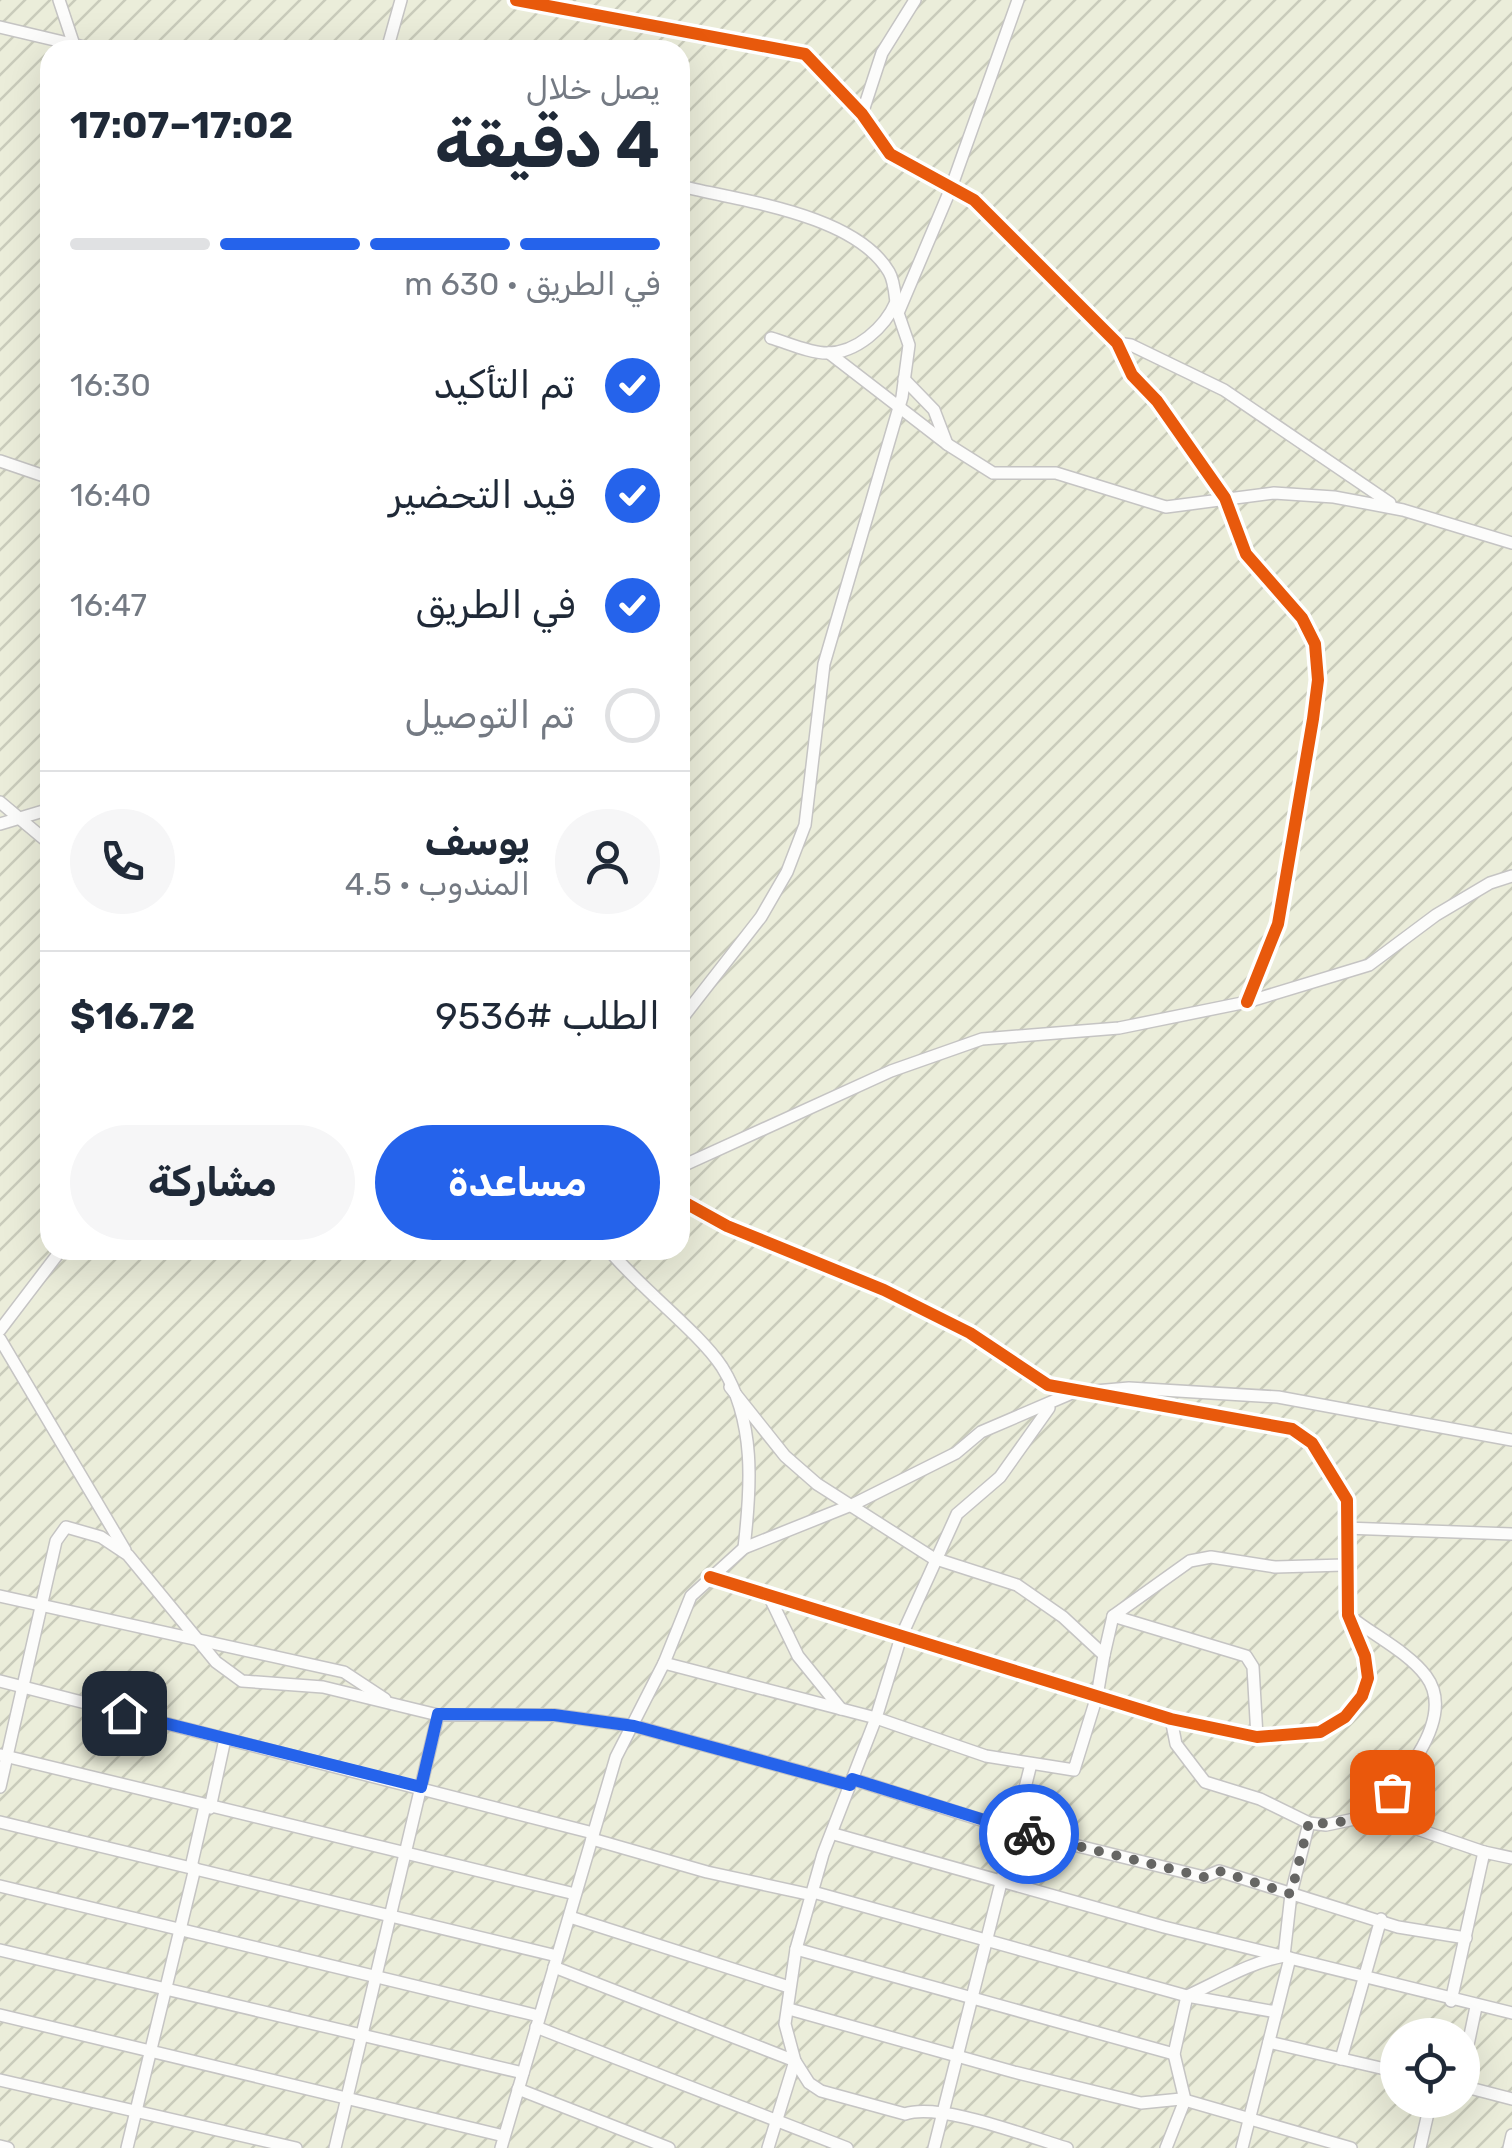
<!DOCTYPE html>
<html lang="ar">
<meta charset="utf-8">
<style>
body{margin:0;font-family:Rubik,"Noto Sans Arabic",sans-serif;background:#f6f6f7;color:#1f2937;direction:rtl;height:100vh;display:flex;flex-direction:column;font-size:38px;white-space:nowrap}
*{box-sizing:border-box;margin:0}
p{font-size:32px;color:#747a83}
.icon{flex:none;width:55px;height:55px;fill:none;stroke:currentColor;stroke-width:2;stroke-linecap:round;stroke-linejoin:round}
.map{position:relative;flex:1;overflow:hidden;direction:ltr}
.sheet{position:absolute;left:40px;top:40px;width:650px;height:1220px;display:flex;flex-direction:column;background:#fff;border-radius:30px;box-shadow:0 10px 40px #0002;direction:rtl}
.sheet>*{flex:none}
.controls{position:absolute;left:1380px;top:2018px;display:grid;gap:20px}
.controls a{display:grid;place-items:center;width:100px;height:100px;border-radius:50%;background:#fff;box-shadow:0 10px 40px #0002;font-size:50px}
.pin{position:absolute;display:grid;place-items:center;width:85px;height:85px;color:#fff;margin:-42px;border-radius:20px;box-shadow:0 5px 15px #0006}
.courier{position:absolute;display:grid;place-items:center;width:100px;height:100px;margin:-50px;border:8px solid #2563eb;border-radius:50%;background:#fff;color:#222;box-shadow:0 2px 12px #0007}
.head em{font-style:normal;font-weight:700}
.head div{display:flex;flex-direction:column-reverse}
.head{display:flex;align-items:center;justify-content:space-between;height:170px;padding:0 30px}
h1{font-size:65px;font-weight:700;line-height:75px}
.bar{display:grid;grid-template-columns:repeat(4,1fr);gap:15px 10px;align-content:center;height:120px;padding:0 30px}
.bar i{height:12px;border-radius:8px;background:#e0e1e3}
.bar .current{background:#2563eb}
.bar p{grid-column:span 4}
.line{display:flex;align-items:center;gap:25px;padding:0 30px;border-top:2px solid #e0e1e3}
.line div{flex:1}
.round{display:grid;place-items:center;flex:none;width:105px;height:105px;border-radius:52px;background:#f6f6f7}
ol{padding:0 30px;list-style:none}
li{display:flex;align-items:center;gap:30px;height:110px}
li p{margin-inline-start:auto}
li .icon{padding:10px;border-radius:50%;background:#2563eb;color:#fff;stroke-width:4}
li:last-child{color:#747a83}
li i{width:55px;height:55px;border:5px solid #e0e1e3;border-radius:50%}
.primary-button{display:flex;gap:20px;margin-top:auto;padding:20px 30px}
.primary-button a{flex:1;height:115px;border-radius:60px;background:#2563eb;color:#fff;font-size:40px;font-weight:700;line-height:115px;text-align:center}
.primary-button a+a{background:#f6f6f7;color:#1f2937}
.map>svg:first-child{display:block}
.farmland{fill:url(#farmland-furrows);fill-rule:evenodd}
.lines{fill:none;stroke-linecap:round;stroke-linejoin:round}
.minor-casing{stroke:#c5c4c3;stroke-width:14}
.minor{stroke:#fcfcfb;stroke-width:11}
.cycleway-casing{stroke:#fff;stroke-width:19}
.cycleway{stroke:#e8590c;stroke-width:12}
.done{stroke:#666664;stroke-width:10;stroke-dasharray:0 18}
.route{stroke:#2563eb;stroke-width:12}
</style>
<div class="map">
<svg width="1512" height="2148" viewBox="0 0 1512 2148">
<defs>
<pattern id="farmland-furrows" width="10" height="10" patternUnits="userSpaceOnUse" patternTransform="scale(2.5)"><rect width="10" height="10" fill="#ebedda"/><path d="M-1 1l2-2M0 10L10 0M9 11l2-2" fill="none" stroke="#c9cbbb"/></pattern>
</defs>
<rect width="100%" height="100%" fill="#ecebe7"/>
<path class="farmland" d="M0,0H1512V2148H0ZM50,50H680V1250H50ZM1398,2035H1462V2100H1398Z"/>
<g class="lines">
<defs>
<g id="minor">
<polyline points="59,0 74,45"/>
<polyline points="516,0 805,54 862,114 890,154 974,200 1117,343 1132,375 1157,401 1225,498 1246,554 1302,618 1315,644 1318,680 1313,719 1278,924 1247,1002"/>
<polyline points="0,27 97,50"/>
<polyline points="387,50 401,0"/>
<polyline points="862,114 882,53 915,0"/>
<path d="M680,186C741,201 855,214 889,272C895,282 895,298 897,310"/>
<path d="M771,338C788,343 810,353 827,353C857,353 885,327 896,302"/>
<polyline points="1117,343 1131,345 1224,390 1390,503"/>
<polyline points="829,353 947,444 993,473 1056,473 1166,507 1274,493 1334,497 1403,510 1512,543"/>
<polyline points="904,379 934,410 947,444"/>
<polyline points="0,461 50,478"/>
<polyline points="0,802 50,844"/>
<polyline points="0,824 50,809"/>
<polyline points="680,1021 761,917 787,872 805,825 824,664 902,397 909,345 898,313 951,188 1018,0"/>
<polyline points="680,1167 891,1071 982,1039 1119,1028 1247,1002 1369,965 1436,915 1490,883 1512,876"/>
<polyline points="680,1200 727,1226 884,1290 970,1333 1048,1385 1292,1429 1312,1443 1347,1500 1348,1615 1365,1656 1368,1678 1362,1696 1345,1717 1320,1732 1257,1737 1171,1719 710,1577"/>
<path d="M609,1250C639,1287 698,1331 722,1367C756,1421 751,1488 744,1548"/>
<polyline points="0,1330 61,1250"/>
<polyline points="0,1339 125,1550"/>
<polyline points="1345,1528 1512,1534"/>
<polyline points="0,1596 344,1672 385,1699"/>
<polyline points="770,1598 798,1656 841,1709"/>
<polyline points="1113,1616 1246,1656 1253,1667 1257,1737"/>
<path d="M1352,1618C1375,1636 1409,1653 1426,1676C1459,1720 1395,1790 1364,1817"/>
<polyline points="1104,1655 1113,1616 1190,1561 1211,1557 1275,1567 1344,1565"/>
<polyline points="664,1663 876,1718 986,1756 1074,1770 1097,1696 1104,1655 1063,1617 1017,1585 933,1558 817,1484 785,1456 730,1387"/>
<polyline points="0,1681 593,1833"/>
<polyline points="1171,1719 1176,1744 1205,1782 1260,1799 1309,1823 1326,1825 1364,1817 1414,1828 1484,1852 1451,2001"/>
<polyline points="1,1755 575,1894"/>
<polyline points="852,1779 1013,1830 1204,1877 1219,1871 1398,1927 1466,1938"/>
<polyline points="0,1787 56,1541 66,1527 101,1537 128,1555 216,1662 242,1681 323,1687 438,1715 554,1715 634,1726 850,1785"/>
<polyline points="210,1808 225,1739"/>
<polyline points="0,1822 557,1956"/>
<polyline points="834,1834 1164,1927 1512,2013"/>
<polyline points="592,1839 707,1872 812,1895"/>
<polyline points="1484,1852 1512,1858"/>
<polyline points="191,1867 205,1806"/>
<polyline points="0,1886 539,2016"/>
<polyline points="813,1892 1187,1996 1276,2012"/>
<polyline points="570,1917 789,1987"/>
<polyline points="796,1949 1174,2054"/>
<polyline points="0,1950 523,2073"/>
<path d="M554,1967L795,2061L809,2083L821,2091L905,2114C941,2102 1028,2137 1067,2148"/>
<polyline points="789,2009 1014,2072 1141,2103 1181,2099 1351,2148"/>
<polyline points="0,2015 504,2136"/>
<polyline points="536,2027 847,2148"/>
<polyline points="1269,2042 1398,2072"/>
<polyline points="1341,2059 1381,1919"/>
<polyline points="1462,2073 1476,2007"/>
<polyline points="0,2080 296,2148"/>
<polyline points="1462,2086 1512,2099"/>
<polyline points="518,2089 669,2148"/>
<polyline points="0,2146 8,2148"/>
<polyline points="127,2148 195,1868"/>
<polyline points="335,2148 438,1715"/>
<polyline points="501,2148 616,1757 664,1663 691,1596 744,1548 854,1504 956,1453 981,1432 1072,1393 1129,1388 1278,1397 1512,1440"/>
<polyline points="768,2148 795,2061 785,2024 796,1949 823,1854 876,1718 901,1637 957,1514 1000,1477 1049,1408"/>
<polyline points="934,2148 1031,1764"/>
<path d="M1166,2148L1185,2100L1174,2054L1187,1996C1220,1981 1248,1963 1284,1956L1291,1894L1309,1823"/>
<polyline points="1242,2148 1290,1958"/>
<polyline points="1420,2148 1431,2100"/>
<polyline points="1509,2148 1512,2135"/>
</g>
</defs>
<use href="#minor" class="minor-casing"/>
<use href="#minor" class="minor"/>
<defs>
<g id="cycleway">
<polyline points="516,0 805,54 862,114 890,154 974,200 1117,343 1132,375 1157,401 1225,498 1246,554 1302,618 1315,644 1318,680 1313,719 1278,924 1247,1002"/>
<polyline points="680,1200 727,1226 884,1290 970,1333 1048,1385 1292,1429 1312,1443 1347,1500 1348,1615 1365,1656 1368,1678 1362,1696 1345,1717 1320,1732 1257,1737 1171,1719 710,1577"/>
</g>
</defs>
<use href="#cycleway" class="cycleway-casing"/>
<use href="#cycleway" class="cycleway"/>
</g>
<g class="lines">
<path class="done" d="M1029,1834L1204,1877L1219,1871L1291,1894L1309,1822C1344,1828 1367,1814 1392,1792"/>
<polyline class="route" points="124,1713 421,1787 438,1714 554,1715 634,1726 850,1785 852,1779 1029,1834"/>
</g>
</svg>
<div class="controls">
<a><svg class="icon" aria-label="locate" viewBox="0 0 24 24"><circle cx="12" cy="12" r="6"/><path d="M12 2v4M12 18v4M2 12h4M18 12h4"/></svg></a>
</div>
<div class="pin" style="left:1392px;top:1792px;background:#ea580c"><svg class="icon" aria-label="bag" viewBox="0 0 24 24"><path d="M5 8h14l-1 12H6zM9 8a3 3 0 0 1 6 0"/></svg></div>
<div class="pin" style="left:124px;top:1713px;background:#1f2937"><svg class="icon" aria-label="home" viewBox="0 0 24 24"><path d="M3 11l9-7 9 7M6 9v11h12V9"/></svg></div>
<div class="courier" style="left:1029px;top:1834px"><svg class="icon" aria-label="bike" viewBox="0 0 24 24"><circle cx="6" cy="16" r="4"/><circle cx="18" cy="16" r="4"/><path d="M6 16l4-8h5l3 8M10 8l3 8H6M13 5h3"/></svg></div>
<section class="sheet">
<div class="head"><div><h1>4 دقيقة</h1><p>يصل خلال</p></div><em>17:02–17:07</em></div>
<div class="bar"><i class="current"></i><i class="current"></i><i class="current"></i><i></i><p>في الطريق · 630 m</p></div>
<ol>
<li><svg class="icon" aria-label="check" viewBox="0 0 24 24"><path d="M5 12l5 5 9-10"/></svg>تم التأكيد<p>16:30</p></li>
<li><svg class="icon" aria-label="check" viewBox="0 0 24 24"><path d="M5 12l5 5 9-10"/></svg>قيد التحضير<p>16:40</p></li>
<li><svg class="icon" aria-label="check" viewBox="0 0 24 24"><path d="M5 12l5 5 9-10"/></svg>في الطريق<p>16:47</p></li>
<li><i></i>تم التوصيل</li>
</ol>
<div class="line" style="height:180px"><a class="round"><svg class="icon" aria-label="person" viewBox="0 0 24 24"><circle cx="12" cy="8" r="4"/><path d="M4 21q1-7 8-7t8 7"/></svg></a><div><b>يوسف</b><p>المندوب · 4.5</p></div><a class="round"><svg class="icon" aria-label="phone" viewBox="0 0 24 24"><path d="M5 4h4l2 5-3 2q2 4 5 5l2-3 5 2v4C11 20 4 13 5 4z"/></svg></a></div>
<div class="line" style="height:130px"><div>الطلب #9536</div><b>$16.72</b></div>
<div class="primary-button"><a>مساعدة</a><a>مشاركة</a></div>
</section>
</div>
